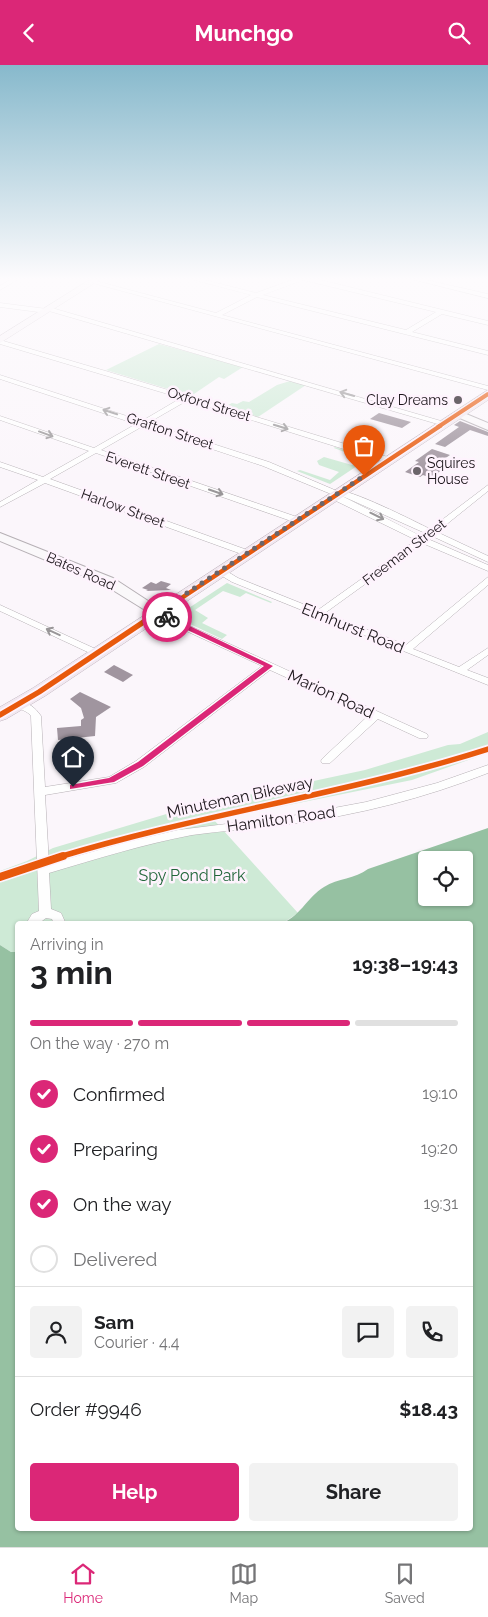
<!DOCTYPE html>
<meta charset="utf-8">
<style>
body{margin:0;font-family:Raleway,sans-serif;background:#f2f2f2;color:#202124;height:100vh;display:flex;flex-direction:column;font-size:19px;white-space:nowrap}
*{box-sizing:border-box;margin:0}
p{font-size:16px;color:#757577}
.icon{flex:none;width:28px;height:28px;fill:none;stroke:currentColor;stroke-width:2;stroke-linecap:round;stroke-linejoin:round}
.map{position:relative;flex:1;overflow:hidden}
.side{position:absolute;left:15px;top:856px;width:458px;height:610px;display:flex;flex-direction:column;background:#fff;border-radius:5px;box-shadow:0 1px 4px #0004}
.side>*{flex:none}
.buttons{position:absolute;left:418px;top:786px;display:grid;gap:10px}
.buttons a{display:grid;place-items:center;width:55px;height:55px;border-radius:5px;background:#fff;box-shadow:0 1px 4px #0004;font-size:25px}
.pin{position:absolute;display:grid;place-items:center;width:42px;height:42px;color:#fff;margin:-51px -21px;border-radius:50% 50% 50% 0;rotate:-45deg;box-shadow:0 0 5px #0007}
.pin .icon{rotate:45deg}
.courier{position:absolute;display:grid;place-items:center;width:50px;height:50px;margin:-25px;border:4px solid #db2777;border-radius:50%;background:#fff;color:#222;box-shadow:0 1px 6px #0007}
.overview em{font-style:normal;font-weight:700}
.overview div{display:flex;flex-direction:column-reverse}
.overview{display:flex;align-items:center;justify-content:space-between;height:85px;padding:0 15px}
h1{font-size:32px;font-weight:700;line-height:38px}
.bar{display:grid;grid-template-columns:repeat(4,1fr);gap:8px 5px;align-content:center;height:60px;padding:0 15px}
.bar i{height:6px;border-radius:4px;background:#e0e0e0}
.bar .active{background:#db2777}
.bar p{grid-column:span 4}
.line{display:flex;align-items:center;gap:12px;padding:0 15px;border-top:1px solid #e0e0e0}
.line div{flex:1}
.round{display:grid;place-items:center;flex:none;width:52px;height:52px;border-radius:5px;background:#f2f2f2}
ol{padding:0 15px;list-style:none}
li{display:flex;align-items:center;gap:15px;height:55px}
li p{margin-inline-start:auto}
li .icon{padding:5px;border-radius:50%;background:#db2777;color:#fff;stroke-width:4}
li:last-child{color:#757577}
li i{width:28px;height:28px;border:2px solid #e0e0e0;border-radius:50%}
.cta{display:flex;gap:10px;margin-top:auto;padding:10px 15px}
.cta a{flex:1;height:58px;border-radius:5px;background:#db2777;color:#fff;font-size:20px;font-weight:700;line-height:58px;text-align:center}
.cta a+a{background:#f2f2f2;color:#202124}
header{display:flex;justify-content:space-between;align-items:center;height:65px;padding:0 15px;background:#db2777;color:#fff;font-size:22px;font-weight:700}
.tab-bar{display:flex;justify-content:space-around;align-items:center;height:70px;border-top:1px solid #e0e0e0;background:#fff;font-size:14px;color:#757577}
.tab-bar a{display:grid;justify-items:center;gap:2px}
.tab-bar .active{color:#db2777}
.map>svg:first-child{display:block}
.green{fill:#ceead6}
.water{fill:#96c1a2;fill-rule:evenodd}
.building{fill:#a0959f}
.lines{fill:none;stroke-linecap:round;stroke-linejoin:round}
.street-casing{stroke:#b6b0b5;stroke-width:1}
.secondary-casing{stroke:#b6b0b5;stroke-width:2}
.primary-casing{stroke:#c3b8c2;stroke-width:1}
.highway-casing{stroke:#c3b8c2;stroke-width:1}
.street{fill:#fefefe;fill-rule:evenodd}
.secondary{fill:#faf8fa;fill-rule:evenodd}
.primary{fill:#f7f1f6;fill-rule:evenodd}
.highway{fill:#f1e8f0;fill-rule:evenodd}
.cycleway-far3-casing{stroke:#fef3fd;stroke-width:5.5}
.cycleway-far2-casing{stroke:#fef3fd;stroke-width:7}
.cycleway-far1-casing{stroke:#fef3fd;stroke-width:9}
.cycleway-casing{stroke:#fef3fd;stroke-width:11}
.cycleway-far3{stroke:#e8590c;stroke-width:4}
.cycleway-far2{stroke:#e8590c;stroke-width:4.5}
.cycleway-far1{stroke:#e8590c;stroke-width:5.5}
.cycleway{stroke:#e8590c;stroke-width:8}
.oneway{stroke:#999698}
.route{fill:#db2777}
.done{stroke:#6b656a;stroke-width:5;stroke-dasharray:0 9}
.poi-dot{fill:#6b656a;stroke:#fef3fd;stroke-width:2}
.labels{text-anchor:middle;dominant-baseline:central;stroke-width:5;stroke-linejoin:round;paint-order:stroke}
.far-poi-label{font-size:14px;fill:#1d171c;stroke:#fef3fd;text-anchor:end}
.far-street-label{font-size:14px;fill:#1d171c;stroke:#fef3fd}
.street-label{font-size:16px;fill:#1d171c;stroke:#fef3fd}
.park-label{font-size:16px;fill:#21663a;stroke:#fef3fd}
</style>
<header><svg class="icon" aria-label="back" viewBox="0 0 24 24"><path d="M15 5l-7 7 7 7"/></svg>Munchgo<svg class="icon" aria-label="search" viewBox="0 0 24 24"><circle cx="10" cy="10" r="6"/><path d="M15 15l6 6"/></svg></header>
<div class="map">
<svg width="488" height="1482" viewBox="0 0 488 1482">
<rect width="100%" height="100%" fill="#fbf6fb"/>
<g class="green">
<polygon points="159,279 243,302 224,314 219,312 191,331 106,305"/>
<polygon points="290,316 306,320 258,352 226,341 232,338 237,339 243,336 249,337 277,320"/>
<polygon points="335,382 369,393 330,419 297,406 300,405 330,415 339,407 319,400 317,396 324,392 352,400 363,394 334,383"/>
<polygon points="227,518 272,537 271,538 246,528 240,532 223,526 195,545 208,553 202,558 227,570 222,574 175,552"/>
<polygon points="488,667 488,688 412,715 214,755 298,848 283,858 18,859 17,887 11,887 0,880 0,806 27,796 53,783 183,744 365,705 448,680 460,679"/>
</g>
<path class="water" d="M488,763V1482H0V880L11,887H18V1464H470V859H279C299,854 307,832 324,822C338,813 355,814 368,804ZM426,795H464V832H426Z"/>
<g class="building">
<polygon points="379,348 411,357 402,363 370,354"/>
<polygon points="460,356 488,367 488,371 470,365 445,382 435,379 459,362 454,360"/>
<polygon points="432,384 450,390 440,397 448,399 444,402 446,402 431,413 423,410 420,412 405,407 419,397 415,396"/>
<polygon points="161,516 171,519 166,523 171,525 146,526 148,525 142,523 151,517 156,519"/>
<polygon points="114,600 133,610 123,617 104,607"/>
<polygon points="80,627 111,642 96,652 95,671 58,675 57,663 81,661 81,655 84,653 81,643 70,634"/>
</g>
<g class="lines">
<defs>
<g id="street">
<polygon points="15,212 22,212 0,225 0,221"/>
<path d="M183,212H193L256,228L300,212H308L488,256V260L442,249L412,267L488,286V290L257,232L222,250L488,321V325L89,217L92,215L216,248L251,230ZM303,215L436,247L406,265L263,230Z"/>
<polygon points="403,212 413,212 488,229 488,233"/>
<polygon points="0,238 47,244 48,243 52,243 448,358 441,360 49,246 46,248 0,242"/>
<path d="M0,275L109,307L391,393V397H385L188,335L148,358L269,397L337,426C347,422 416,457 430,464L488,420V426L437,467L488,491V497L432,471L428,474L488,500V506L422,478L325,548L406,580L488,512V520L413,584L459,602L488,583V590L467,605L488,613V620L232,517L217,508V504H223L238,513L318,545L416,475L330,433L331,429L263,401L143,361L101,385L300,453V457H294L96,388L50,414L250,486L251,488L247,491L45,418L0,442V437L38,415L0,402V397L43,412L89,386L0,355V351L94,383L136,359L0,314V310L142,356L181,333L0,279ZM340,430L425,468L421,471Z"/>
<polygon points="0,540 100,586 102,588 100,590 94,590 0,546"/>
<path d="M158,544L177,555L427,669L428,671L427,673H419L378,654L330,698H322L321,696L322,694L369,650L270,605L144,702L116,718L45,730L49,799L127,777L178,765L291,751L366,737L437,718L488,700V708C425,733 358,750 290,759C258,764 225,765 192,770C144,779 96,794 49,808L51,844L61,848L66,859H54L52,854L46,853L38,859H26L32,849L39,846L31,651C27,645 18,645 14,639L15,637C26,635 35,642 41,651L45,722L109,712L136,696L262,601L171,559L155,549L153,547Z"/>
</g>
<g id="secondary">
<polygon points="459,346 488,358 488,365 455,351 454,349"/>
<polygon points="0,468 113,513 165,547 158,551 153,550 103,519 0,476"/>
</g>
<polygon id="primary" points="94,212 104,212 0,278 0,271"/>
<polygon id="highway" points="488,325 488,335 45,631 6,654 0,656 0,642 33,623"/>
</defs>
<use href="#street" class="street-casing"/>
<use href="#secondary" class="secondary-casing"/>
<use href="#primary" class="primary-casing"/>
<use href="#highway" class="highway-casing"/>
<use href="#street" class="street"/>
<use href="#secondary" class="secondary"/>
<use href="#primary" class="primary"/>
<use href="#highway" class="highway"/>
<defs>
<polyline id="cycleway-far3" points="438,362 488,329"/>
<polyline id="cycleway-far2" points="153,552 440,361"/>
<g id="cycleway-far1">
<polyline points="0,650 39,627 154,550"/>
<path d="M59,792C201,749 347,729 488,684"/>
</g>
<polyline id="cycleway" points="0,812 63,791"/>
</defs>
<use href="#cycleway-far3" class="cycleway-far3-casing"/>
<use href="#cycleway-far2" class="cycleway-far2-casing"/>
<use href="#cycleway-far1" class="cycleway-far1-casing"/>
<use href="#cycleway" class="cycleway-casing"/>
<use href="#cycleway-far3" class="cycleway-far3"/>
<use href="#cycleway-far2" class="cycleway-far2"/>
<use href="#cycleway-far1" class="cycleway-far1"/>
<use href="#cycleway" class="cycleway"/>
</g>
<defs><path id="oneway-shaft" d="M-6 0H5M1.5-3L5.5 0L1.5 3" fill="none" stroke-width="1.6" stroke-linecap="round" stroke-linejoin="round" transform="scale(1.25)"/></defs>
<g class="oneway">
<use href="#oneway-shaft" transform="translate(347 329) rotate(-164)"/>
<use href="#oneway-shaft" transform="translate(110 347) rotate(-162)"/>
<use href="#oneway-shaft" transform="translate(281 362) rotate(17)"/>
<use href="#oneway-shaft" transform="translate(46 369) rotate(20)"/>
<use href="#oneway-shaft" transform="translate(216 427) rotate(19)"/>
<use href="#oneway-shaft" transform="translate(377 451) rotate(26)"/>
<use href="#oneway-shaft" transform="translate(53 567) rotate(-155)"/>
</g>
<linearGradient id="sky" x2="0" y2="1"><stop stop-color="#87b9cc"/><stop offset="0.51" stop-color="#fdfbfd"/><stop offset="1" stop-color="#fdfbfd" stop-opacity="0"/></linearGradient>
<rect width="488" height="419" fill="url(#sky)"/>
<polygon class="route" points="164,551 169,551 273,601 143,701 114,717 70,724 70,720 109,713 138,697 264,601 164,554"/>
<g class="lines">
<polyline class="done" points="167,552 158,547 364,411"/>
</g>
<g class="poi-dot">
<circle cx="458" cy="335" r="5"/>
<circle cx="417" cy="406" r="5"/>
</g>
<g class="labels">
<g class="far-poi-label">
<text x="448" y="335">Clay Dreams</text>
<text x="427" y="398" text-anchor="start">Squires<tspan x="427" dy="16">House</tspan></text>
</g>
<g class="far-street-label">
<text transform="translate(209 339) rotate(17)">Oxford Street</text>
<text transform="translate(170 366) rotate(18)">Grafton Street</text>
<text transform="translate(148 405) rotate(19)">Everett Street</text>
<text transform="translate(123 443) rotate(20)">Harlow Street</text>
<text transform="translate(404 487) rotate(-37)">Freeman Street</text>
<text transform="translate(81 506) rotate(24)">Bates Road</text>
</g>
<g class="street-label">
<text transform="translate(353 563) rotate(22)">Elmhurst Road</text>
<text transform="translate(331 629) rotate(25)">Marion Road</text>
<text transform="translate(240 732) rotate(-12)">Minuteman Bikeway</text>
<text transform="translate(281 754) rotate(-8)">Hamilton Road</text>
</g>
<g class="park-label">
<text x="192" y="810">Spy Pond Park</text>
</g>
</g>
</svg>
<div class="buttons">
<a><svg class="icon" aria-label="locate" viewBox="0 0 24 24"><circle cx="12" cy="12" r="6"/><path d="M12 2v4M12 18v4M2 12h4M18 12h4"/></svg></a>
</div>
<div class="pin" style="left:364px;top:411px;background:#ea580c"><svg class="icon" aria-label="bag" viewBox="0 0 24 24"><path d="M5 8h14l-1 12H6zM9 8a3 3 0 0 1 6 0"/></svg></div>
<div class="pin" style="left:73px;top:722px;background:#1f2937"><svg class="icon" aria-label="home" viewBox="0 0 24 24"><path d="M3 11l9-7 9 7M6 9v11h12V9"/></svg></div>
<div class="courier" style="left:167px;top:552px"><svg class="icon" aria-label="bike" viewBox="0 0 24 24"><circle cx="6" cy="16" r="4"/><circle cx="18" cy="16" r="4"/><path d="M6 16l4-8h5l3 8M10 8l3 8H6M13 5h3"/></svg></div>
<section class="side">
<div class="overview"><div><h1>3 min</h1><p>Arriving in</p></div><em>19:38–19:43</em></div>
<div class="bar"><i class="active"></i><i class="active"></i><i class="active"></i><i></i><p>On the way · 270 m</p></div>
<ol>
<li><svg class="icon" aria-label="check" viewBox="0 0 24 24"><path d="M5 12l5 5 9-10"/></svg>Confirmed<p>19:10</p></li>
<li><svg class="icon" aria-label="check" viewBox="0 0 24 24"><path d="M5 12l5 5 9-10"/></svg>Preparing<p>19:20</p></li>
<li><svg class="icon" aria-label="check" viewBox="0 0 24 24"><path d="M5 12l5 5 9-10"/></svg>On the way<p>19:31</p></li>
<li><i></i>Delivered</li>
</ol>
<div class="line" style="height:90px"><a class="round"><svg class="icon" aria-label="person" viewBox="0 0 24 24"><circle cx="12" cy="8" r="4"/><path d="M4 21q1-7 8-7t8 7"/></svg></a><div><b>Sam</b><p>Courier · 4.4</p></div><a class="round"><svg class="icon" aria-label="chat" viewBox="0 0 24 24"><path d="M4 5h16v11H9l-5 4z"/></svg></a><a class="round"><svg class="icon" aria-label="phone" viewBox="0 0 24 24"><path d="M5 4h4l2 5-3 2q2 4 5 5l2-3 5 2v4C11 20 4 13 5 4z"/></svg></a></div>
<div class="line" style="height:65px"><div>Order #9946</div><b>$18.43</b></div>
<div class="cta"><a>Help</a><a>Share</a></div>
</section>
</div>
<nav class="tab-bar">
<a class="active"><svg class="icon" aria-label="home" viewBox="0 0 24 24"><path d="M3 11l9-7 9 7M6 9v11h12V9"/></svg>Home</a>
<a><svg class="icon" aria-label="map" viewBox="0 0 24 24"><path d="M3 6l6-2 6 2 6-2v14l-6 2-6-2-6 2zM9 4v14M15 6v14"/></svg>Map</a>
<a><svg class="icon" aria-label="saved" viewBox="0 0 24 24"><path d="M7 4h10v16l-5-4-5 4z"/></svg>Saved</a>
</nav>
